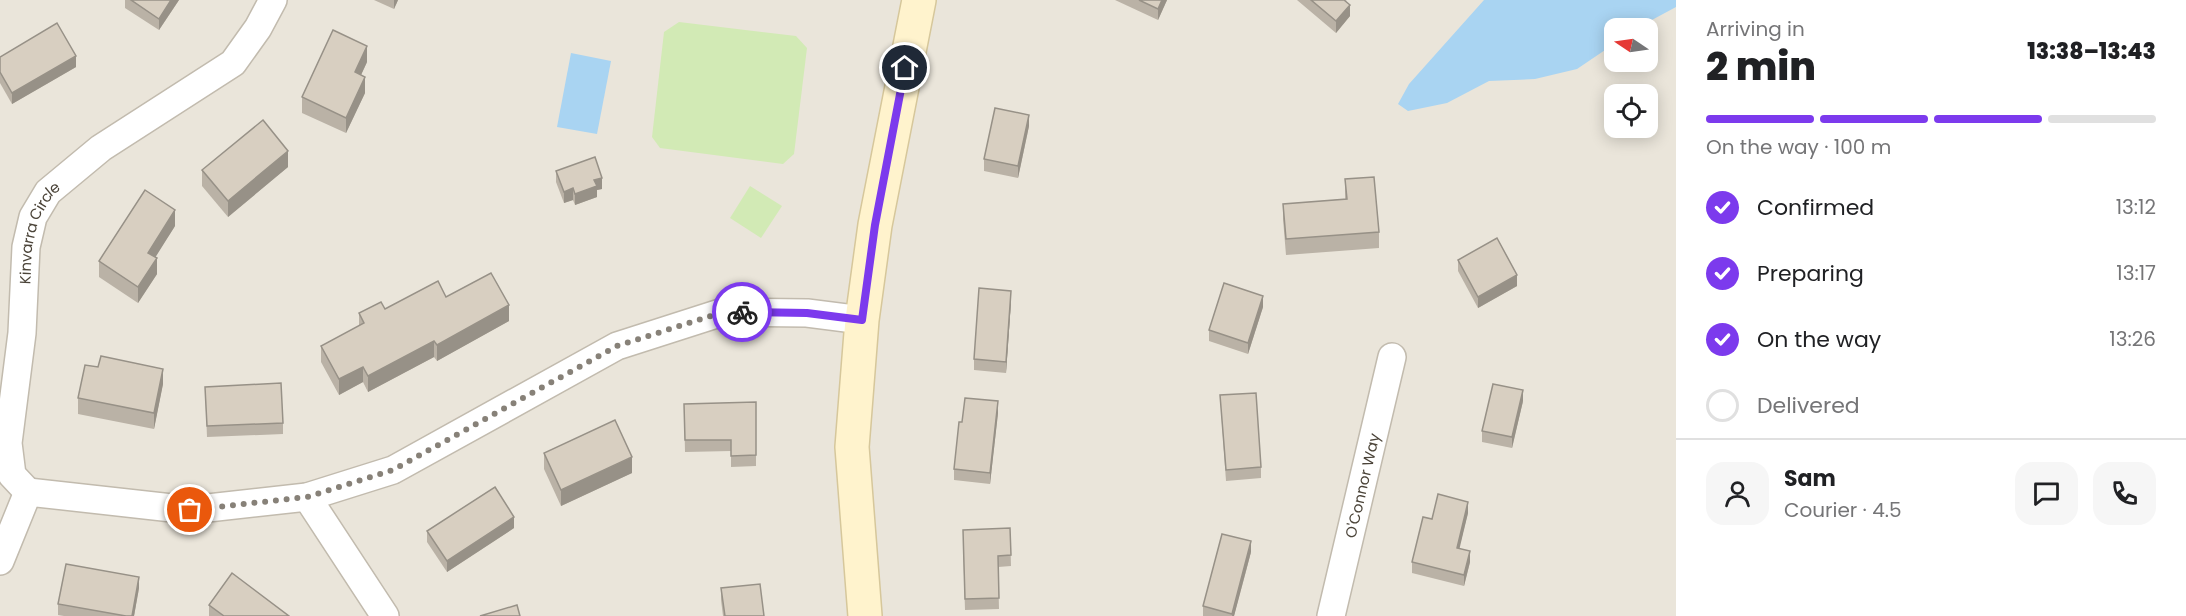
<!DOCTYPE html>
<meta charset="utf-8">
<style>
body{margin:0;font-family:Poppins,sans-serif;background:#f6f6f6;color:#202124;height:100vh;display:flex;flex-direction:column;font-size:22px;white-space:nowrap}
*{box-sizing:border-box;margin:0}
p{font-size:20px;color:#757577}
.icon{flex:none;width:33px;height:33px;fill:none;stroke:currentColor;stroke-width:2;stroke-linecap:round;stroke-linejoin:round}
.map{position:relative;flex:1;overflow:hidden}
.side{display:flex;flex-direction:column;background:#fff;width:510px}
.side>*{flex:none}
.needle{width:39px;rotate:283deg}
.controls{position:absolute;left:1604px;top:18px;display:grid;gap:12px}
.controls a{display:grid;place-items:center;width:54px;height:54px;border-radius:12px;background:#fff;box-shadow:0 3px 15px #0003;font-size:30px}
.pin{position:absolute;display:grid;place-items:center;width:51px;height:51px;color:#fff;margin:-26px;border:3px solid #fff;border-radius:50%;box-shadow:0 2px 6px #0007}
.courier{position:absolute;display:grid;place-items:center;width:60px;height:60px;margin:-30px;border:4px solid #7c3aed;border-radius:50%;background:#fff;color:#222;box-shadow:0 2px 8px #0007}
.headline em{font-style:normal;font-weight:800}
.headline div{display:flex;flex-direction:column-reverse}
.headline{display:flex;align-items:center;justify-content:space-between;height:102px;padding:0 30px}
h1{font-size:39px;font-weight:800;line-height:45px}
.bar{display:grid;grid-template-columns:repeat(4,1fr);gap:9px 6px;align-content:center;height:72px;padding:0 30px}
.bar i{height:8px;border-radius:4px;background:#e0e0e0}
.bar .active{background:#7c3aed}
.bar p{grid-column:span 4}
.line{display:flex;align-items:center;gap:15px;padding:0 30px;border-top:2px solid #e0e0e0}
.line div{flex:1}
.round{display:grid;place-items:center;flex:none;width:63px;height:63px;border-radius:18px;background:#f6f6f6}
ol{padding:0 30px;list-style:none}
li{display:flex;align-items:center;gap:18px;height:66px}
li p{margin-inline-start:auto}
li .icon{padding:6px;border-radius:50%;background:#7c3aed;color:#fff;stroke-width:4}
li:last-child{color:#757577}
li i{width:33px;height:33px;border:3px solid #e0e0e0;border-radius:50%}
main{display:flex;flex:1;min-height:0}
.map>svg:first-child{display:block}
.residential{fill:#eae5da;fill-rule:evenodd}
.green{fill:#d2eab5}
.water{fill:#a9d4f2}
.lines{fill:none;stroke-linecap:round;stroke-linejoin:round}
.street-casing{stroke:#c2bbae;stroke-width:30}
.secondary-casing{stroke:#d6c79b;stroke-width:36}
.street{stroke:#fff;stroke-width:27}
.secondary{stroke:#fff3cd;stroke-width:33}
.wall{fill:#bab2a6}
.shaded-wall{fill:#979187}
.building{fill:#d8cfc1;stroke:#979187;stroke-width:1.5}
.done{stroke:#878178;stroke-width:6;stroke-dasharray:0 10.8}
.route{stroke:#7c3aed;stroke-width:8}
.labels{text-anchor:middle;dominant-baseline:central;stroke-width:6;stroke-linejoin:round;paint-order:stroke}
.street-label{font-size:15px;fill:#4b4439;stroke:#fff}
</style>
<main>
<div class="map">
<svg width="1676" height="616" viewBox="0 0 1676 616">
<rect width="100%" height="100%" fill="#f6f3ec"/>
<path class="residential" d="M0,0H1676V616H0ZM1614,28H1647V62H1614ZM1614,94H1647V128H1614Z"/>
<g class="green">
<polygon points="679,22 796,36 807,48 794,154 783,164 660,148 652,137 664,32"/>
<polygon points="750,186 782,206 761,238 730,218"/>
</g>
<g class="water">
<polygon points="1484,0 1676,0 1676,7 1637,28 1614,28 1614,44 1577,69 1535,79 1489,81 1447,103 1408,111 1398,104 1409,84"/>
<polygon points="571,53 611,61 597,134 557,127"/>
</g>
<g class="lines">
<defs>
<g id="street">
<polyline points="28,492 190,510 307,497 393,470 617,346 723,312 807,313 862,320"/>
<path id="s1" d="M28,492L12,475L8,443L22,333L26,247L33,217L48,192L101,148L233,63L258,28L273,0"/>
<polyline points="307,497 385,616"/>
<polyline points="0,561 28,492"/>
<path id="s2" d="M1331,616L1392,357"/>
</g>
<polyline id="secondary" points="865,616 852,447 862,320 875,225 919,0"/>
</defs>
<use href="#street" class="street-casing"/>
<use href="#secondary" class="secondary-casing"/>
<use href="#street" class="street"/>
<use href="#secondary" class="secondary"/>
</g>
<g class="wall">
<polygon points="125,0 179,0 159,30 125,8"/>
<polygon points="374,0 398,0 394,9"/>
<polygon points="1115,0 1167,0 1158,20"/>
<polygon points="1297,0 1347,0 1345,1 1350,16 1336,33"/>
<polygon points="0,57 76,67 12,104 0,83"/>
<polygon points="367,62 361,75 365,93 346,133 302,113 302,97"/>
<polygon points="1029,126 1018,178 984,171 984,159"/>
<polygon points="288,167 228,217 202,186 202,170"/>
<polygon points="556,171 602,189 597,190 597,197 575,205 573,200 564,203 556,182"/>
<polygon points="1345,179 1379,232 1379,248 1286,255 1283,219 1283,204 1345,199"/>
<polygon points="175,226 155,257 157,274 138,303 99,277 99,261"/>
<polygon points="1458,260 1517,286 1478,308 1458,271"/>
<polygon points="446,297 509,321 437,361 434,357 368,392 363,382 339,395 321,362 321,346 359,326 359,313 385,309"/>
<polygon points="1011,302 1006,373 974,370 974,359"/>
<polygon points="1263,307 1248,354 1209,341 1209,330"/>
<polygon points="98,367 163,384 154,429 78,414 78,398"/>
<polygon points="205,387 283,423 283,434 207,437"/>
<polygon points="1220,395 1261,467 1261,478 1226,481"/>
<polygon points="1523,401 1512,448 1482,442 1482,431"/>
<polygon points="756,402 756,466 731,467 731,451 685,452 684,404"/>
<polygon points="998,413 990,484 954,480 954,469 962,422"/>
<polygon points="544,453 632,473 561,506 544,469"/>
<polygon points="1468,513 1459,548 1470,562 1464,586 1412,573 1412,562 1432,519"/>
<polygon points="514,528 447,572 427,542 427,531"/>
<polygon points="1010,528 1011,566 998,567 999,609 965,610 963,541"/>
<polygon points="1251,552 1234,616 1203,616 1203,606"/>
<polygon points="139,588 134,616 64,616 58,615 58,604"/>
<polygon points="721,588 764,616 723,616 721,600"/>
<polygon points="209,605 289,616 209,616"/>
</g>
<g class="shaded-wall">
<polygon points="171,0 179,0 159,30 159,19"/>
<polygon points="394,0 398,0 394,9"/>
<polygon points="1162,0 1167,0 1158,20 1158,9"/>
<polygon points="1350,5 1350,16 1336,33 1336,21"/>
<polygon points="367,46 367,62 355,88 355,72"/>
<polygon points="76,56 76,67 12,104 12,93"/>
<polygon points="365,77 365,93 346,133 346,118"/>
<polygon points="1029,115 1029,126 1018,178 1018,166"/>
<polygon points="288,151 288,167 228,217 228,201"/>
<polygon points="602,178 602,189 597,190 597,197 575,205 575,194 594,180"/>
<polygon points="573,188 573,200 564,203 564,192"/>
<polygon points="175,210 175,226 148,269 148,253"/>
<polygon points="157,258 157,274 138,303 138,287"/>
<polygon points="1517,275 1517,286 1478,308 1478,297"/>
<polygon points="1011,291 1011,302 1006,373 1006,362"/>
<polygon points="1263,296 1263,307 1248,354 1248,343"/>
<polygon points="509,305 509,321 437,361 437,345"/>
<polygon points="434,341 434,357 368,392 368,376"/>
<polygon points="363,367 363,382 339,395 339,379"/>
<polygon points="163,369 163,384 154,429 154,413"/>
<polygon points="1523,390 1523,401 1512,448 1512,437"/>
<polygon points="998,401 998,413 990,484 990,473"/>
<polygon points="632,457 632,473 561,506 561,490"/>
<polygon points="1468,502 1468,513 1457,559 1457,548"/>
<polygon points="514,517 514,528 447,572 447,561"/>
<polygon points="1251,541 1251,552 1234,616 1232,616"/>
<polygon points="1470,551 1470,562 1464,586 1464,575"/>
<polygon points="139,577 139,588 134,616 132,616"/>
</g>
<g class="building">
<polygon points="131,0 171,0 159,19"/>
<polygon points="1139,0 1162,0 1158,9"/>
<polygon points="1311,0 1344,0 1350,5 1336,21"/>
<polygon points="57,23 76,56 12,93 0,72 0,57"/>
<polygon points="333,30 367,46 355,72 365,77 346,118 302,97"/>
<polygon points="995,108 1029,115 1018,166 984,159"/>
<polygon points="263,120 288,151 228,201 202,170"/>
<polygon points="595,157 602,178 594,180 597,186 575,194 573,188 564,192 556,171"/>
<polygon points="1374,177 1379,232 1286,239 1283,204 1347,199 1345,179"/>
<polygon points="145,190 175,210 148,253 157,258 138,287 99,261"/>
<polygon points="1497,238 1517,275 1478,297 1458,260"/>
<polygon points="491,273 509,305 437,345 434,341 368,376 363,367 339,379 321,346 364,323 359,313 381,302 385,309 438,281 446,297"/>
<polygon points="1224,283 1263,296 1248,343 1209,330"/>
<polygon points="979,288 1011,291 1006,362 974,359"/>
<polygon points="101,356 163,369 154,413 78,398 85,365 98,367"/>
<polygon points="281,383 283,423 207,426 205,387"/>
<polygon points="1493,384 1523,390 1512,437 1482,431"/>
<polygon points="1256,393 1261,467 1226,470 1220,395"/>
<polygon points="965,398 998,401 990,473 954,469 959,422 962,422"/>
<polygon points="756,402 756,455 731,456 731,440 685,440 684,404"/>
<polygon points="615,420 632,457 561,490 544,453"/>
<polygon points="495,487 514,517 447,561 427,531"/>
<polygon points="1438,494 1468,502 1457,548 1470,551 1464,575 1412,562 1423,517 1432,519"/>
<polygon points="1010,528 1011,555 998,556 999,598 965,599 963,530"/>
<polygon points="1222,534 1251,541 1232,614 1203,606"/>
<polygon points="66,564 139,577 132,616 126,616 58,604"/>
<polygon points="232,573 289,616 224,616 209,605"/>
<polygon points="760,584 764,616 725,616 721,588"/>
<polygon points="517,605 520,616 480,616"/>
</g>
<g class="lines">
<polyline class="done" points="190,510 307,497 393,470 617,346 723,312 742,312"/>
<polyline class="route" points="742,312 807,313 862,320 875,225 905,68"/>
</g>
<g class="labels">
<g class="street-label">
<text stroke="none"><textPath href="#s1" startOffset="270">Kinvarra Circle</textPath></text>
<text stroke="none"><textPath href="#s2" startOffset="134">O'Connor Way</textPath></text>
</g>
</g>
</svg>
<div class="controls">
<a><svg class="needle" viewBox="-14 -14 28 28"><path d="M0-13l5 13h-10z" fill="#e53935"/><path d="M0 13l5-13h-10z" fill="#757577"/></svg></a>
<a><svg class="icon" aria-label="locate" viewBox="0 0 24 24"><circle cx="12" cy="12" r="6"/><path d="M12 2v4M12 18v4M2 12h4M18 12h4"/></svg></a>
</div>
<div class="pin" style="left:190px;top:510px;background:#ea580c"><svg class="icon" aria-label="bag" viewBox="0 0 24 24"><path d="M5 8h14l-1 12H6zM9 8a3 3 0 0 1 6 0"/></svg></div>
<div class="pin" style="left:905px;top:68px;background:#1f2937"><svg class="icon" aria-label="home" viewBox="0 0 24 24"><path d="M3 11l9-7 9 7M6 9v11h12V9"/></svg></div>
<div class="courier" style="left:742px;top:312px"><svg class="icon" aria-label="bike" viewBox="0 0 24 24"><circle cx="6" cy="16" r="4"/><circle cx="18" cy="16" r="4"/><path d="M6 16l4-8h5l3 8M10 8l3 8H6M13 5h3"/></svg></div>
</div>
<section class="side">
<div class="headline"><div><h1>2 min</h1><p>Arriving in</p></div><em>13:38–13:43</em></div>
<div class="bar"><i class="active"></i><i class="active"></i><i class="active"></i><i></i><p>On the way · 100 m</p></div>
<ol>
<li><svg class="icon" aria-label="check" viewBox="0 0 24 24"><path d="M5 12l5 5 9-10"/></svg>Confirmed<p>13:12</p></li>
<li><svg class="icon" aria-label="check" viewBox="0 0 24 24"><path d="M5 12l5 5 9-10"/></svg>Preparing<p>13:17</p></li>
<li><svg class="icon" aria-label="check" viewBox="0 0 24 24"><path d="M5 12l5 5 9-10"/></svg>On the way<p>13:26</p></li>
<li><i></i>Delivered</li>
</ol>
<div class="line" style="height:108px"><a class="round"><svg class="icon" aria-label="person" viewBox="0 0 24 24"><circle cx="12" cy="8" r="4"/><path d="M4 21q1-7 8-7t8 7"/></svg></a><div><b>Sam</b><p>Courier · 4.5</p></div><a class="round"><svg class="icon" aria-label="chat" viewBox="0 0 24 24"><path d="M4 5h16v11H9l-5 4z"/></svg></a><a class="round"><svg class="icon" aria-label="phone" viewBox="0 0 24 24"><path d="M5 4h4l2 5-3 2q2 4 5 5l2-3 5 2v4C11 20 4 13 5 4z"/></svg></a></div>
</section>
</main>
